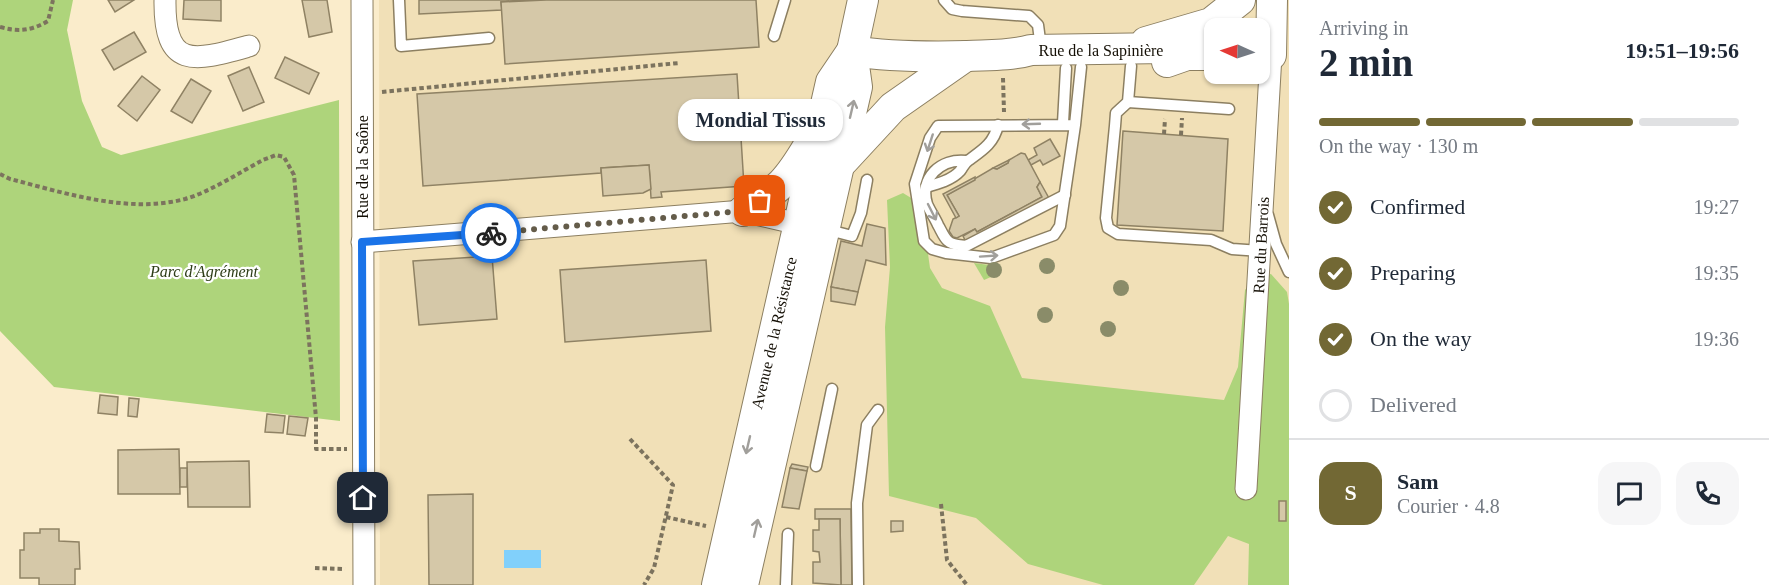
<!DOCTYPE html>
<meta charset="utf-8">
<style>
body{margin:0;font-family:"Times New Roman",serif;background:#f6f6f7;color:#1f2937;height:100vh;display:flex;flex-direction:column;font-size:22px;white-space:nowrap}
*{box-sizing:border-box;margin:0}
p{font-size:20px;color:#747a83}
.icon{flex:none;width:33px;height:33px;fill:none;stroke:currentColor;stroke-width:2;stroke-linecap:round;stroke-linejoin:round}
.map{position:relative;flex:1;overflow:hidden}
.details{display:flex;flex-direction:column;background:#fff;width:480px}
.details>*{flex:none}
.needle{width:39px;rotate:273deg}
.buttons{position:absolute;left:1204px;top:18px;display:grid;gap:12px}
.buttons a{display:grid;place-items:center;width:66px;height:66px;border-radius:12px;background:#fff;box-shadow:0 2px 4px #0004;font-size:30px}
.pin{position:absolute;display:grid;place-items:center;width:51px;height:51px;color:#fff;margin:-26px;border-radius:12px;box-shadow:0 3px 9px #0006}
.courier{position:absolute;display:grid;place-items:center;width:60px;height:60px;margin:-30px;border:4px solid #1a73e8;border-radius:50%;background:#fff;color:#222;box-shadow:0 2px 8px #0007}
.bubble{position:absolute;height:42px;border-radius:18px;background:#fff;box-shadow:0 2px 4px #0004;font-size:20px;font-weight:700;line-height:42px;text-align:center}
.headline em{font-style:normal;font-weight:700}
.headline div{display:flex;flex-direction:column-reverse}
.headline{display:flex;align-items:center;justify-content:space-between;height:102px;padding:0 30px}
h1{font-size:39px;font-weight:700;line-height:45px}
.bar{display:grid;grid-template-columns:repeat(4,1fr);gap:9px 6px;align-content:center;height:72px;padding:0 30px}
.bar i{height:8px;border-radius:4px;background:#e0e1e3}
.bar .on{background:#726834}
.bar p{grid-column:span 4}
.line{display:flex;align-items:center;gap:15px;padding:0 30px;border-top:2px solid #e0e1e3}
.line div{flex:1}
.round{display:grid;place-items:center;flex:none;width:63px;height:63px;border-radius:18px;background:#f6f6f7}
ol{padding:0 30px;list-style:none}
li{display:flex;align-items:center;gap:18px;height:66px}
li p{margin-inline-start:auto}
li .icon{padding:6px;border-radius:50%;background:#726834;color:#fff;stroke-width:4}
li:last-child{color:#747a83}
li i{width:33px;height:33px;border:3px solid #e0e1e3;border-radius:50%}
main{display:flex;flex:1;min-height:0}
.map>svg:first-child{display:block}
.built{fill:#f1e0b7;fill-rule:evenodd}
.green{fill:#aed47b}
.water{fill:#81d0fb}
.building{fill:#d5c8a8;stroke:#8f8264;stroke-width:1.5}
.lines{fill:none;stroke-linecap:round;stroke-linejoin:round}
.lane-casing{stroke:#8c7f61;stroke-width:13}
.street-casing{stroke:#8c7f61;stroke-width:23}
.secondary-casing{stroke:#8c7f61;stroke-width:32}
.path{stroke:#7c735e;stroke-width:4;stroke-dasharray:4.5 3;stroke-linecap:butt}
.lane{stroke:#fff;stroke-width:10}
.street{stroke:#fff;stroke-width:21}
.secondary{stroke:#fff;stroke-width:30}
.tree{fill:#8a8c69}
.oneway{stroke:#a19f9b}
.done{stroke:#645c4a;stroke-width:6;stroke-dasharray:0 10.8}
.route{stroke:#1a73e8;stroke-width:8}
.labels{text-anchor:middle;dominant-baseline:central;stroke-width:4.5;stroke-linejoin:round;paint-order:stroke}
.street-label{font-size:16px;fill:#140f05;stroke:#fff}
.park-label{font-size:16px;font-style:italic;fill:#2e3d18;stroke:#fff}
</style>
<main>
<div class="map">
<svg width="1289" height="585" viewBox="0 0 1289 585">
<rect width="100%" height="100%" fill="#faeccb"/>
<path class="built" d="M379,0H1289V585H380ZM1215,28H1260V74H1215Z"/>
<g class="green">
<polygon points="0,0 73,0 67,30 82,101 102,147 121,155 339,100 340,421 54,387 0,331"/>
<polygon points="903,193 921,204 930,268 942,288 990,306 1022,378 1224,400 1238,367 1245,290 1255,277 1271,274 1287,292 1289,304 1289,585 1248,585 1249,544 1228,536 1194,585 1103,585 1028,564 976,518 889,496 885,327 890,267 887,200"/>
<polygon points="974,263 997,266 1000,273 984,280"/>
</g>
<rect class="water" x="504" y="550" width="37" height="18"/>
<g class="building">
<polygon points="108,0 134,0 115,12"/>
<polygon points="184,0 221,0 221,21 183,19"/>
<polygon points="302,0 327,0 332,32 309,37"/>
<polygon points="419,0 546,0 501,2 502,10 419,14"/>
<polygon points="546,0 756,0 759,47 505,64 501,2"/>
<polygon points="134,32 146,52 114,70 102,50"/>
<polygon points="285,57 319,73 309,94 275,78"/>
<polygon points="249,67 264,102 243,111 228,76"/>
<polygon points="737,74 744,186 661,192 662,197 651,198 649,165 601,168 601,173 423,186 417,94"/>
<polygon points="142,76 160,90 137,121 118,106"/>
<polygon points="191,79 211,91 192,123 171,111"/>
<polygon points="1123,131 1228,139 1223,231 1117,225"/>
<polygon points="1050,139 1060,156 1043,165 1040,160 1031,165 1028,160 1037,155 1034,148"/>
<polygon points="1021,153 1025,154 1040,182 1037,187 1042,197 977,232 975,229 957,238 953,237 949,231 953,219 959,216 947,195 993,168 997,169 1008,163 1009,160"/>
<polygon points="1009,160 1008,163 997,169 993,168"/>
<polygon points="649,165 651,189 643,193 603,196 601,168"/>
<polygon points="975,177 975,180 947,195 959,216 956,218 943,194"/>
<polygon points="1040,182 1050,200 967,244 963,236 975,229 977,232 1042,197 1037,187"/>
<polygon points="867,224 885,228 886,265 866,260 858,292 831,287 841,241 862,246"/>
<polygon points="492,256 497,319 419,325 413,261"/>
<polygon points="706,260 711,331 565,342 560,270"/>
<polygon points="831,287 858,292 855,305 831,301"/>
<polygon points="100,395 118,397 117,415 98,413"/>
<polygon points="129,398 139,399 137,417 128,416"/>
<polygon points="267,414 285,416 283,433 265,432"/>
<polygon points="289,416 308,418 305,436 287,434"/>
<polygon points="179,449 180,494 118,494 118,450"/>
<polygon points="249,461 250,507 188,507 187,462"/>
<polygon points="792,464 808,467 807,471 790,468"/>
<rect x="180" y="468" width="7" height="19"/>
<polygon points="790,468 807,471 799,509 782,507"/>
<polygon points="473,494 473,585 429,585 428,495"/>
<rect x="1279" y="501" width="7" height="20"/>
<polygon points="815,509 851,509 852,585 841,585 840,519 815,519"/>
<polygon points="819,519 840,519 841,585 813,583 813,562 820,562 819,552 813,551 813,530 819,530"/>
<polygon points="891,521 903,521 903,531 891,532"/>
<polygon points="40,529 59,529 59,541 79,542 80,569 75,569 75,585 39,585 39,578 20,578 20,550 24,550 24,533 40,533"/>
</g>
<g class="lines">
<defs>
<g id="lane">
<polyline points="399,0 401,46 489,38"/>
<polyline points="944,0 952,9 962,11 1029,16 1038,25 1041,48"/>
<polyline points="774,36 785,0"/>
<polyline points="1131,66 1128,102 1116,113 1115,126 1106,218 1108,228 1118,234 1211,240 1232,249 1261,251"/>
<polyline points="1128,102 1229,109"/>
<polyline points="1063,123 1066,68"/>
<polyline points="1075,125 938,126 930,138 915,184 924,241 932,249 946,253 991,258 1054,235 1060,226 1075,125 1081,67"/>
<path d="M966,161C941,158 919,178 927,204C930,211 935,218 938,225C941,230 944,238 948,241C952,245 960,245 966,246L1065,195"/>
<path d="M926,187C937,184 952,180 960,171C963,167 964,163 969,160C983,150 994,143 998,125"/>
<polyline points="1268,215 1276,244 1289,272"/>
<polyline points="825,229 852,236 861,213 867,180"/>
<polyline points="816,466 832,389"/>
<polyline points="786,585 788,534"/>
<polyline points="858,585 857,503 867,425 878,410"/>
</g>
<g id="street">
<path d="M165,0C164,71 195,61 249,46"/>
<polyline points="362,0 364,585"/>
<polyline points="362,242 743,211 799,224"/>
<polyline points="1246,489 1271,55"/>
</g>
<g id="secondary">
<polyline points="1146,42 1211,23 1240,0"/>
<path d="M852,51C891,57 928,57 967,56C989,55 1010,56 1031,50L1165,48L1187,55"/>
<polyline points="1271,55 1272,0"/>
<polyline points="1167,62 1187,55 1215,55"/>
<polyline points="843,161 893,107 966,56"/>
<path d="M743,211C780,189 787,182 809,145"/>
<polyline points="717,585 831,82 852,51"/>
<polyline points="743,585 854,100 857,87 852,51 863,0"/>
</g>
</defs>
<use href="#lane" class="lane-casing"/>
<use href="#street" class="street-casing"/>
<use href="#secondary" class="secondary-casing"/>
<g class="path">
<path d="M0,27C18,32 31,31 48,21L53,0"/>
<polyline points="1003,78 1004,112"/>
<polyline points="382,92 679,63"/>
<polyline points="1164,134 1165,119"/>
<polyline points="1181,135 1182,118"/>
<path d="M0,174L10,179C65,193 128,214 185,199C210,192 240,172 263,160L276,155L284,157L294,175L316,418V449H347"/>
<polyline points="630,439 673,485 654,568 644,585"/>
<polyline points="941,504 947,560 967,585"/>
<polyline points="666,517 706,526"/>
<polyline points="315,568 345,569"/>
</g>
<use href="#lane" class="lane"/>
<use href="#street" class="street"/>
<use href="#secondary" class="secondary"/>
</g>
<g class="tree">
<circle cx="1047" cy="266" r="8"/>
<circle cx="994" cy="270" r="8"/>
<circle cx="1121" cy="288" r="8"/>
<circle cx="1045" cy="315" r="8"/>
<circle cx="1108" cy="329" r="8"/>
</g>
<defs><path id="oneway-shaft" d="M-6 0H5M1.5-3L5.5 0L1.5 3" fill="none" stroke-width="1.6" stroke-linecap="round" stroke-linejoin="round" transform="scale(1.5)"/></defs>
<g class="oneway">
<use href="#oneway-shaft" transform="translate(852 109) rotate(-77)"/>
<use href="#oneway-shaft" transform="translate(1031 124) rotate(178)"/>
<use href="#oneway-shaft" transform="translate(930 143) rotate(108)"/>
<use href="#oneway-shaft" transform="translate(932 212) rotate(63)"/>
<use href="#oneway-shaft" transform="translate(989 256) rotate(-4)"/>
<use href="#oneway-shaft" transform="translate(748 445) rotate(103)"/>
<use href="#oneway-shaft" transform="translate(756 528) rotate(-77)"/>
</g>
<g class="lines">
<polyline class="done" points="491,233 743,211 760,201"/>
<polyline class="route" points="363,498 362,242 491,233"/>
</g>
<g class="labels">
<g class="street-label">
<text x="1101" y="50">Rue de la Sapinière</text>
<text transform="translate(362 167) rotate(-90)">Rue de la Saône</text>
<text transform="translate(1261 245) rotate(-87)">Rue du Barrois</text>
<text transform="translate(774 333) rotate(-77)">Avenue de la Résistance</text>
</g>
<g class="park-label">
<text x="204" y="271">Parc d'Agrément</text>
</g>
</g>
</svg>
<div class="buttons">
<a><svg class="needle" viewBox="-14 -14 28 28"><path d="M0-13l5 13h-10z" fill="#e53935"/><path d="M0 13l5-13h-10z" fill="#747a83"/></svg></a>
</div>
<div class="pin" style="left:760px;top:201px;background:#ea580c"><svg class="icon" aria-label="bag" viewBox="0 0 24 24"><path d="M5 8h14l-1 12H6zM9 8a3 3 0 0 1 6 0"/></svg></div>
<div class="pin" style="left:363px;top:498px;background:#1f2937"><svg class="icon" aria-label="home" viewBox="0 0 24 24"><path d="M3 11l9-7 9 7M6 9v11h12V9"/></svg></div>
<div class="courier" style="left:491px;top:233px"><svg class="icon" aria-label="bike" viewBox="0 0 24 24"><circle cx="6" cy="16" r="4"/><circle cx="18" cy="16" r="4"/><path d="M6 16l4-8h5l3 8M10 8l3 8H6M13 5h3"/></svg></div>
<div class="bubble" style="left:678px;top:99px;width:165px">Mondial Tissus</div>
</div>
<section class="details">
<div class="headline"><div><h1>2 min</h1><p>Arriving in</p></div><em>19:51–19:56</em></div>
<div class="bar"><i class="on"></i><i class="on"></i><i class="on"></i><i></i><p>On the way · 130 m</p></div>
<ol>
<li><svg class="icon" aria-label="check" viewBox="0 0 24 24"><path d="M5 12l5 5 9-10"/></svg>Confirmed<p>19:27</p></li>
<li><svg class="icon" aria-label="check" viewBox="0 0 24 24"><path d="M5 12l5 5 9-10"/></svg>Preparing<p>19:35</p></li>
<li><svg class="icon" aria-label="check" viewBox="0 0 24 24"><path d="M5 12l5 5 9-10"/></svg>On the way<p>19:36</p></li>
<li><i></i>Delivered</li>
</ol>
<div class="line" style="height:108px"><b class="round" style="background:#726834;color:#fff">S</b><div><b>Sam</b><p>Courier · 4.8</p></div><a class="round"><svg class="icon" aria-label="chat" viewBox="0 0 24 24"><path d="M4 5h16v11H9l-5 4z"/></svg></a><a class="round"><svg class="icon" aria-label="phone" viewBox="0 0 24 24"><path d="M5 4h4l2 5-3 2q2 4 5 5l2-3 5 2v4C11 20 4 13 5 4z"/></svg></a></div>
</section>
</main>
